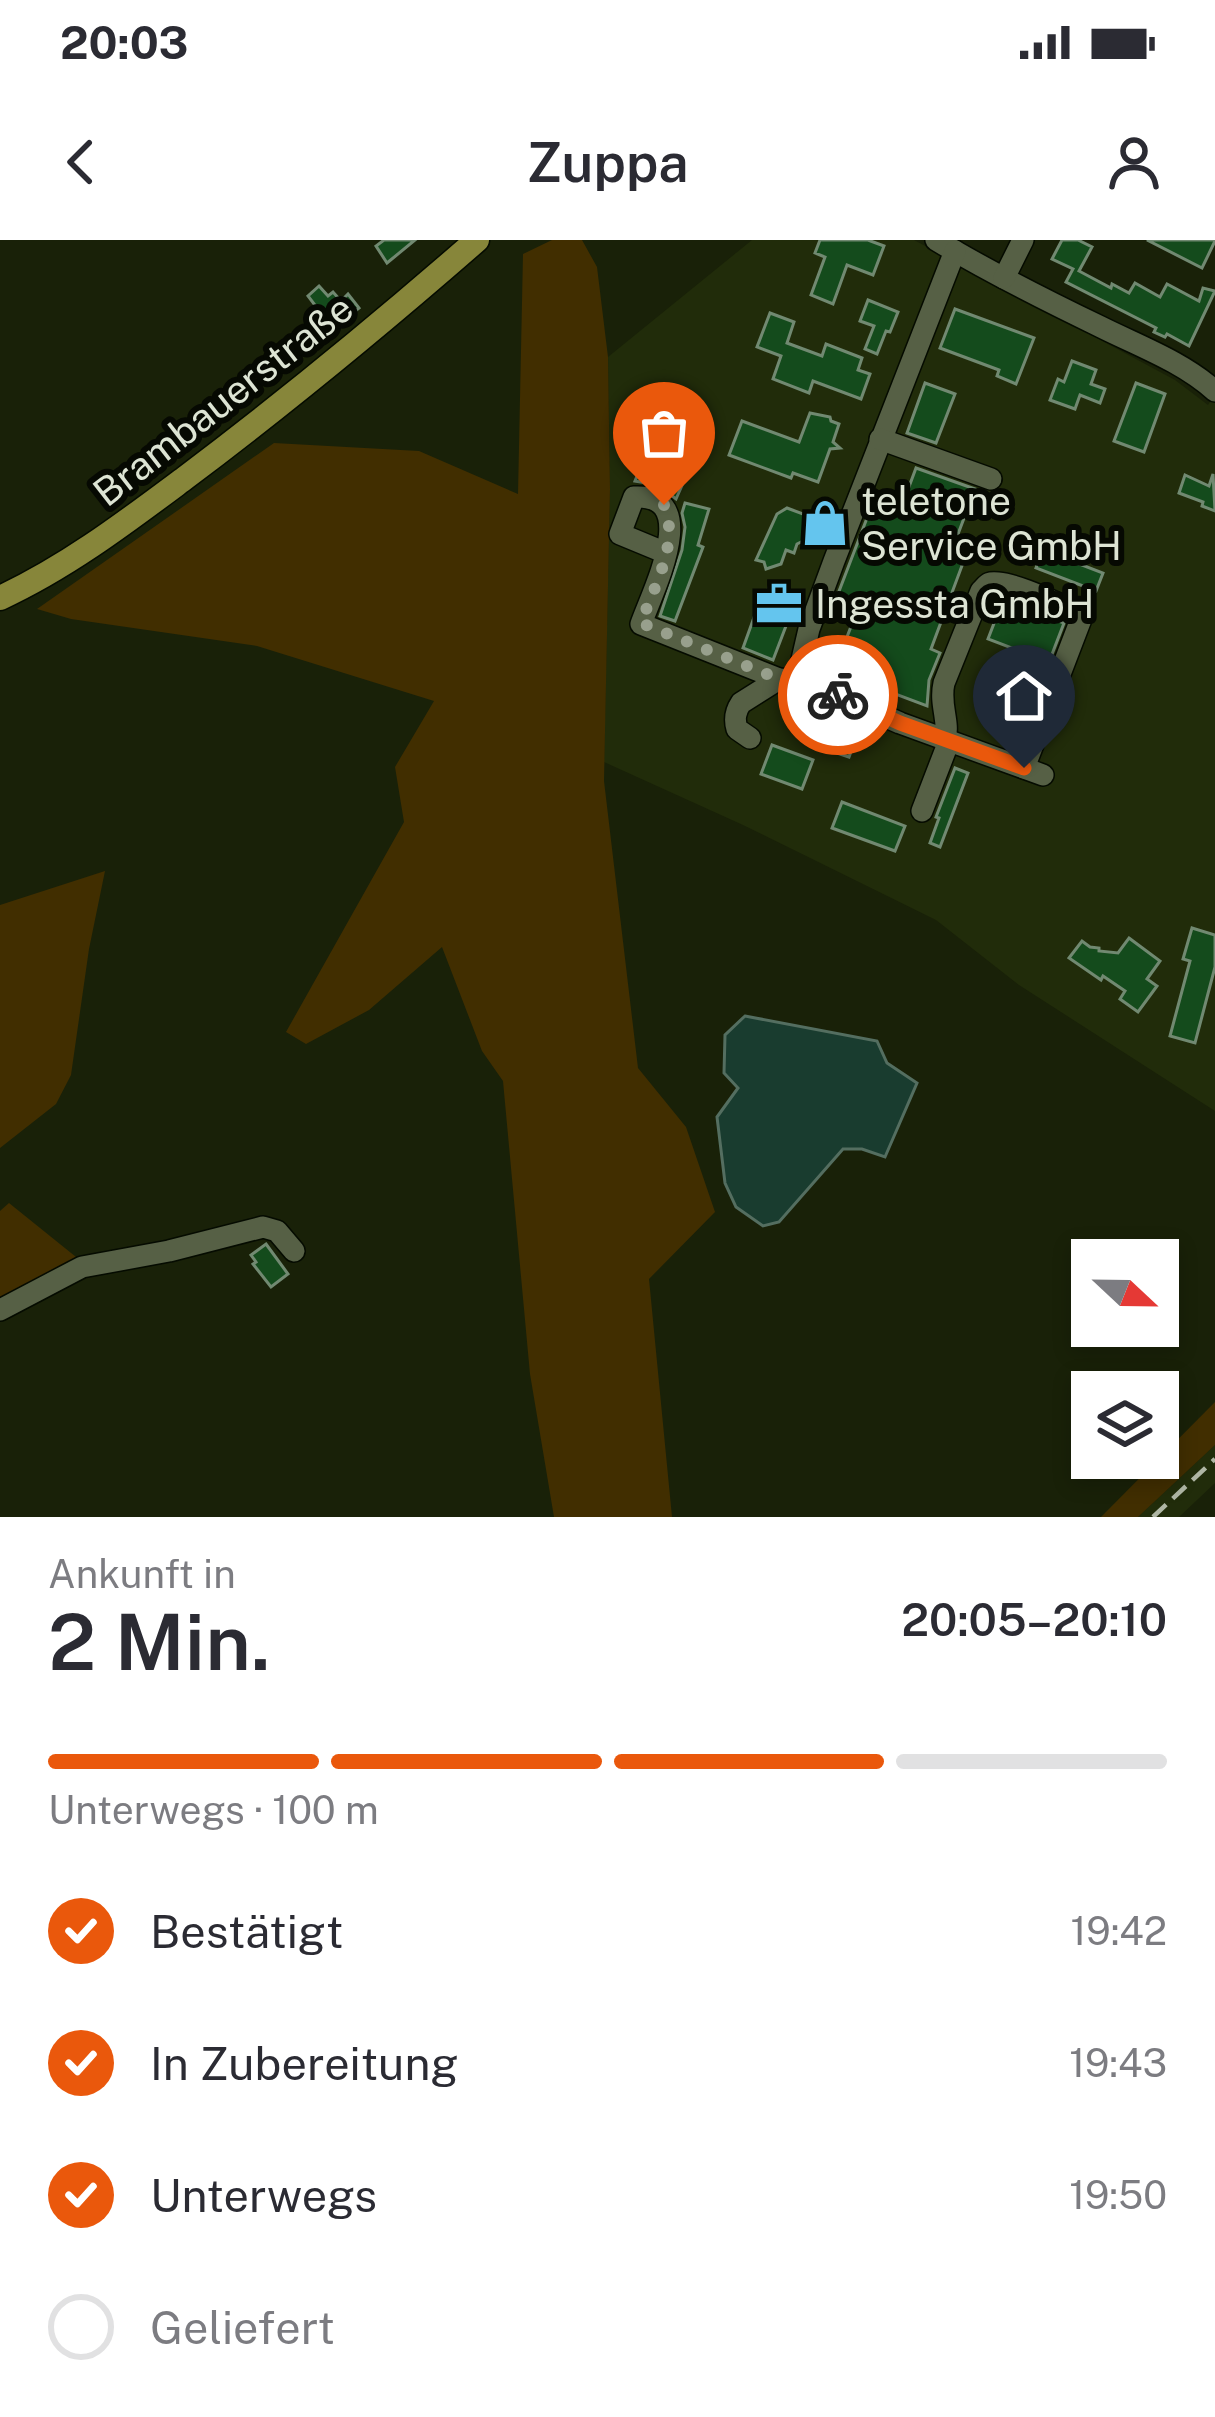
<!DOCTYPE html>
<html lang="de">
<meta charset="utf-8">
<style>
body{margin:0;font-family:"Public Sans",sans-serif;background:#f2f2f3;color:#2b2b33;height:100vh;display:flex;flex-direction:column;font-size:45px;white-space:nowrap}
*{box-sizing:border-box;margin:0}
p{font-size:39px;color:#7c7c81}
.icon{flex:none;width:66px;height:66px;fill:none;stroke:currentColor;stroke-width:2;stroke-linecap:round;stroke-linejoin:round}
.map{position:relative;height:1277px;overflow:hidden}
.side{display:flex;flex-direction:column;background:#fff;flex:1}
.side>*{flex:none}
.needle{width:78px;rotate:112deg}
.fabs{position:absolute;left:1071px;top:999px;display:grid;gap:24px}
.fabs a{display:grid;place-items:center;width:108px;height:108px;border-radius:0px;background:#fff;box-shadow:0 6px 18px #0003;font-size:60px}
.pin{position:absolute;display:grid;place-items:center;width:102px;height:102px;color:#fff;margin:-123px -51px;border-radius:50% 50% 50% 0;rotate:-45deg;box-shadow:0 0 12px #0007}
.pin .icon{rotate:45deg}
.courier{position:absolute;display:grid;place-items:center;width:120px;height:120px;margin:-60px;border:9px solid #ea580c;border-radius:50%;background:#fff;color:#222;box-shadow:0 3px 15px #0007}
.head em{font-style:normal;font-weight:600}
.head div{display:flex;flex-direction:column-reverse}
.head{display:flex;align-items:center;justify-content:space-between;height:204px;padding:0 48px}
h1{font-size:78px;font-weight:600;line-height:90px}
.bar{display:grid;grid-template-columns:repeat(4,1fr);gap:18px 12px;align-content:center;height:144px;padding:0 48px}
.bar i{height:15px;border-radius:9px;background:#e1e1e2}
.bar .selected{background:#ea580c}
.bar p{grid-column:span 4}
ol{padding:0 48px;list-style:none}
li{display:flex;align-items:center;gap:36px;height:132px}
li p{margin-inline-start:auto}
li .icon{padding:12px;border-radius:50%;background:#ea580c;color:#fff;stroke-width:4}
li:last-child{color:#7c7c81}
li i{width:66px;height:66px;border:6px solid #e1e1e2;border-radius:50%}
.status{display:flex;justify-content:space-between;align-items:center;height:84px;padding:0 60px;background:#fff;direction:ltr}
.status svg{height:33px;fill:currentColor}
header{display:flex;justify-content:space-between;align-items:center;height:156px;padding:0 48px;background:#fff;font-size:54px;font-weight:600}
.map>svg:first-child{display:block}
.built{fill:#212c0a}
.green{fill:#412e00}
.water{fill:#193c2f;stroke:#546e60;stroke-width:3}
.building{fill:#144b1c;stroke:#718971;stroke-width:3}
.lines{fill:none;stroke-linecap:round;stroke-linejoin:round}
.minor-casing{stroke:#050b00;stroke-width:24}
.major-casing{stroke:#050b00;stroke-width:27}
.minor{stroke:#566045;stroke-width:21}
.major{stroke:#87863a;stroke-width:24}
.rail{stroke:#afb6a4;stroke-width:4.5;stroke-dasharray:18 9;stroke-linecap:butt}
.done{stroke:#98a08d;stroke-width:12;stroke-dasharray:0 21.6}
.route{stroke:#ea580c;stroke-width:15}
.labels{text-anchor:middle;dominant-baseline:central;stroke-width:12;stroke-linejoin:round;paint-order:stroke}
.street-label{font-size:39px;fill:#dde4d4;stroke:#060902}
.poi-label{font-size:39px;fill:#dde4d4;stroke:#060902;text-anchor:start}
</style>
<div class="status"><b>20:03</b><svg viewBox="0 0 49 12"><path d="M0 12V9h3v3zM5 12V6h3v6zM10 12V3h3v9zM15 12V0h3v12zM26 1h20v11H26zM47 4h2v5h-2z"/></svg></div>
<header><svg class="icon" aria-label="back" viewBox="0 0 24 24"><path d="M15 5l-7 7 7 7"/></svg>Zuppa<svg class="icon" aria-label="person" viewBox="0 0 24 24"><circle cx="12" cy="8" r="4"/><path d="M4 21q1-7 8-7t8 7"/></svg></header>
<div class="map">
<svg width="1215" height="1277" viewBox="0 0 1215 1277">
<rect width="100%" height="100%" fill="#192108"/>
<g class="built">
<polygon points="752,0 914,0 1175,140 1208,165 1215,154 1215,871 1019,745 936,680 743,585 604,522 610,249 608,117"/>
<polygon points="1215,1205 1215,1243 1179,1277 1138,1277"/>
</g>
<g class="green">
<polygon points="552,0 582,0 597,27 608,117 610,249 604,541 638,828 686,887 715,972 649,1039 672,1277 554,1277 530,1134 503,841 482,811 442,707 369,770 306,804 286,792 404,582 395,527 434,461 257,406 71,379 37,369 274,203 419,211 518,254 523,14"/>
<polygon points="105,631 89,709 71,835 56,864 0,908 0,665"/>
<polygon points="9,963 81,1021 0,1063 0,971"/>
<polygon points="1215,1162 1215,1205 1138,1277 1101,1277"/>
</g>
<polygon class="water" points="745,776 877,801 887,823 917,843 885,917 862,909 843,909 779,982 763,986 736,967 725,943 717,877 738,848 724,833 725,795"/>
<g class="building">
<polygon points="384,0 415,0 387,23 376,6"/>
<polygon points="820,0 868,0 884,6 873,35 847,25 833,64 811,55 825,17 815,13"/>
<polygon points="1062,0 1078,0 1092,7 1079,31 1111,48 1112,44 1129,53 1135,43 1160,57 1167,44 1199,61 1203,48 1215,51 1189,106 1167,94 1165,97 1154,92 1156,88 1066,42 1073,29 1052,19"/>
<polygon points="1147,0 1215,0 1215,1 1202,28"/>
<polygon points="319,46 328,56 333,52 341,61 348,54 359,68 333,89 308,56"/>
<polygon points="868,60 898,72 890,92 886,91 877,114 865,109 874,86 860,81"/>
<polygon points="955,69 1034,98 1016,144 997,136 999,130 940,108"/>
<polygon points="770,73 794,82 787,103 822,116 826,104 862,118 858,130 870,134 861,159 813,141 809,153 773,139 781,116 757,107"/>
<polygon points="1072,121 1096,130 1091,144 1105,149 1100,163 1080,155 1075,169 1050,160 1058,139 1064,142"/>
<polygon points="925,143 955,154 936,203 907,193"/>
<polygon points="1136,143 1165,154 1144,212 1114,201"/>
<polygon points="810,173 830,177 831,181 839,184 833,202 840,208 830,209 818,242 793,233 791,238 729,215 742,181 799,202"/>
<polygon points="645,216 687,234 676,259 658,245 635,241"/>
<polygon points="916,228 975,249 949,318 963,323 931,409 940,413 929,440 927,466 834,431 855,376 833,367 867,278 871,279 877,262 900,271"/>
<polygon points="1213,234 1215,271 1202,266 1203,262 1179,253 1185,235 1209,246"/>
<polygon points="685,263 709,269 698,305 703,307 675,381 660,376 682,310 685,287 682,273"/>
<polygon points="787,268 806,275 809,289 805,300 797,304 794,313 786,310 781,324 766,329 764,322 756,320 777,274"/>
<polygon points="1043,310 1103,333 1096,351 1036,328"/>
<polygon points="769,347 793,356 790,363 794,365 773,420 743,408 757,369 761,371"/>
<polygon points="1003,360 1064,383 1049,422 988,399"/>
<polygon points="835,481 846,485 844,490 857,495 849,517 837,513 840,505 828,500"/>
<polygon points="772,505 813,520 802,549 761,534"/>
<polygon points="955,528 968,533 940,607 930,603 939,578 936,577"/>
<polygon points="842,562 905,586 895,611 832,588"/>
<polygon points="1192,688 1215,695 1215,727 1195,803 1170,796 1190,721 1183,719"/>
<polygon points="1129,698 1160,721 1147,739 1157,746 1138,772 1120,759 1125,751 1103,736 1101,740 1069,718 1082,701 1090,707 1099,708 1099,711 1118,713"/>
<polygon points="266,1004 288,1034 271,1047 253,1024 256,1022 251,1015"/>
</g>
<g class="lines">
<defs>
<g id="minor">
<path d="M936,0C989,32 1045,60 1101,87C1139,106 1183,122 1215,151"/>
<polyline points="955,11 834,321 809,389 800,428 809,440 822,449 900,483 1043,535"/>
<polyline points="1004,38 1023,0"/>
<polyline points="880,199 991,239"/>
<path d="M666,313L620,294L634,257C703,253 653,350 641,384L779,439L809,440"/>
<path d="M750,498L737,489C734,479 735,472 741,463L779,439"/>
<path d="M945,499C950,482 939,465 944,443L981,351C988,344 987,342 998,343C1021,345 1061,366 1083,374L1024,528"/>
<polyline points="922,571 949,501"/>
<polyline points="0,1070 82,1027 169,1011 263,987 277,991 294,1011"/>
</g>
<path id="major" d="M0,358C67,327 126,282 185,238C286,162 382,83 477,0"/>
</defs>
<use href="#minor" class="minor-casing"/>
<use href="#major" class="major-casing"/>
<use href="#minor" class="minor"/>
<use href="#major" class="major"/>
<polyline class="rail" points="1153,1277 1215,1219"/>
</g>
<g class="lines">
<path class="done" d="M664,265C680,303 654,346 641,383L779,439L809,440L838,455"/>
<polyline class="route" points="838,455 900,483 1024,528"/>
</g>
<defs>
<symbol id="shop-bare" viewBox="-9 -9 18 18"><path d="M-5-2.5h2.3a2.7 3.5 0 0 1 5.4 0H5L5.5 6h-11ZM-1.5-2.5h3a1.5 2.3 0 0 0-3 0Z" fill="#64c5ee" stroke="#060902" stroke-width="2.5" paint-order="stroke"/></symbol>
<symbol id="office-bare" viewBox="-9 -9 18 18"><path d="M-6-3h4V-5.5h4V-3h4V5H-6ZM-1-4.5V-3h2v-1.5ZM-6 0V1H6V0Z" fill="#64c5ee" stroke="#060902" stroke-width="2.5" paint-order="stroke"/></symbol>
</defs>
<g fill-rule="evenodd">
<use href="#shop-bare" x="792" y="250" width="66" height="66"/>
<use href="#office-bare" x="746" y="331" width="66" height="66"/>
</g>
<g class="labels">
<g class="street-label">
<text transform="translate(223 160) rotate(-38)">Brambauerstraße</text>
</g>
<g class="poi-label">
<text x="861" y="261">teletone<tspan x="861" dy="45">Service GmbH</tspan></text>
<text x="815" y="364">Ingessta GmbH</text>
</g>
</g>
</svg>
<div class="fabs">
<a><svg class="needle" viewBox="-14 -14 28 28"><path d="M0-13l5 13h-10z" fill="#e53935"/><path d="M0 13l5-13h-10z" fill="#7c7c81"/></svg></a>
<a><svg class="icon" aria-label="layers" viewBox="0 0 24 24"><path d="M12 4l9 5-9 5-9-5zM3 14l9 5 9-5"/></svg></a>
</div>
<div class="pin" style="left:664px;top:265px;background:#ea580c"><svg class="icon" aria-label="bag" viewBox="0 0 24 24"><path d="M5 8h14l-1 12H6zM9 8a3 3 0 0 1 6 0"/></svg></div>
<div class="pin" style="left:1024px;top:528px;background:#1f2937"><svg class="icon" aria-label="home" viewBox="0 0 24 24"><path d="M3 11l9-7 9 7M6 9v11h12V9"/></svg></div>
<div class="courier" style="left:838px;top:455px"><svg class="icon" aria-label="bike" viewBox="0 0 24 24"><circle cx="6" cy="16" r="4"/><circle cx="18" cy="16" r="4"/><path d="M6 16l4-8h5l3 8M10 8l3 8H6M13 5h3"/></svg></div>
</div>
<section class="side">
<div class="head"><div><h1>2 Min.</h1><p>Ankunft in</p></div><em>20:05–20:10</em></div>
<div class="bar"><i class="selected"></i><i class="selected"></i><i class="selected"></i><i></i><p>Unterwegs · 100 m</p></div>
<ol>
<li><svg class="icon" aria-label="check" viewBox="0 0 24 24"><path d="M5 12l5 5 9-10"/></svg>Bestätigt<p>19:42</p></li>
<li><svg class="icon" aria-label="check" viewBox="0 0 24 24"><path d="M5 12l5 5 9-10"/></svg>In Zubereitung<p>19:43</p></li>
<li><svg class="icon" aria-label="check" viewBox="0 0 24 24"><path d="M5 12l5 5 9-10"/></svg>Unterwegs<p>19:50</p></li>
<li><i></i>Geliefert</li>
</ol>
</section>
